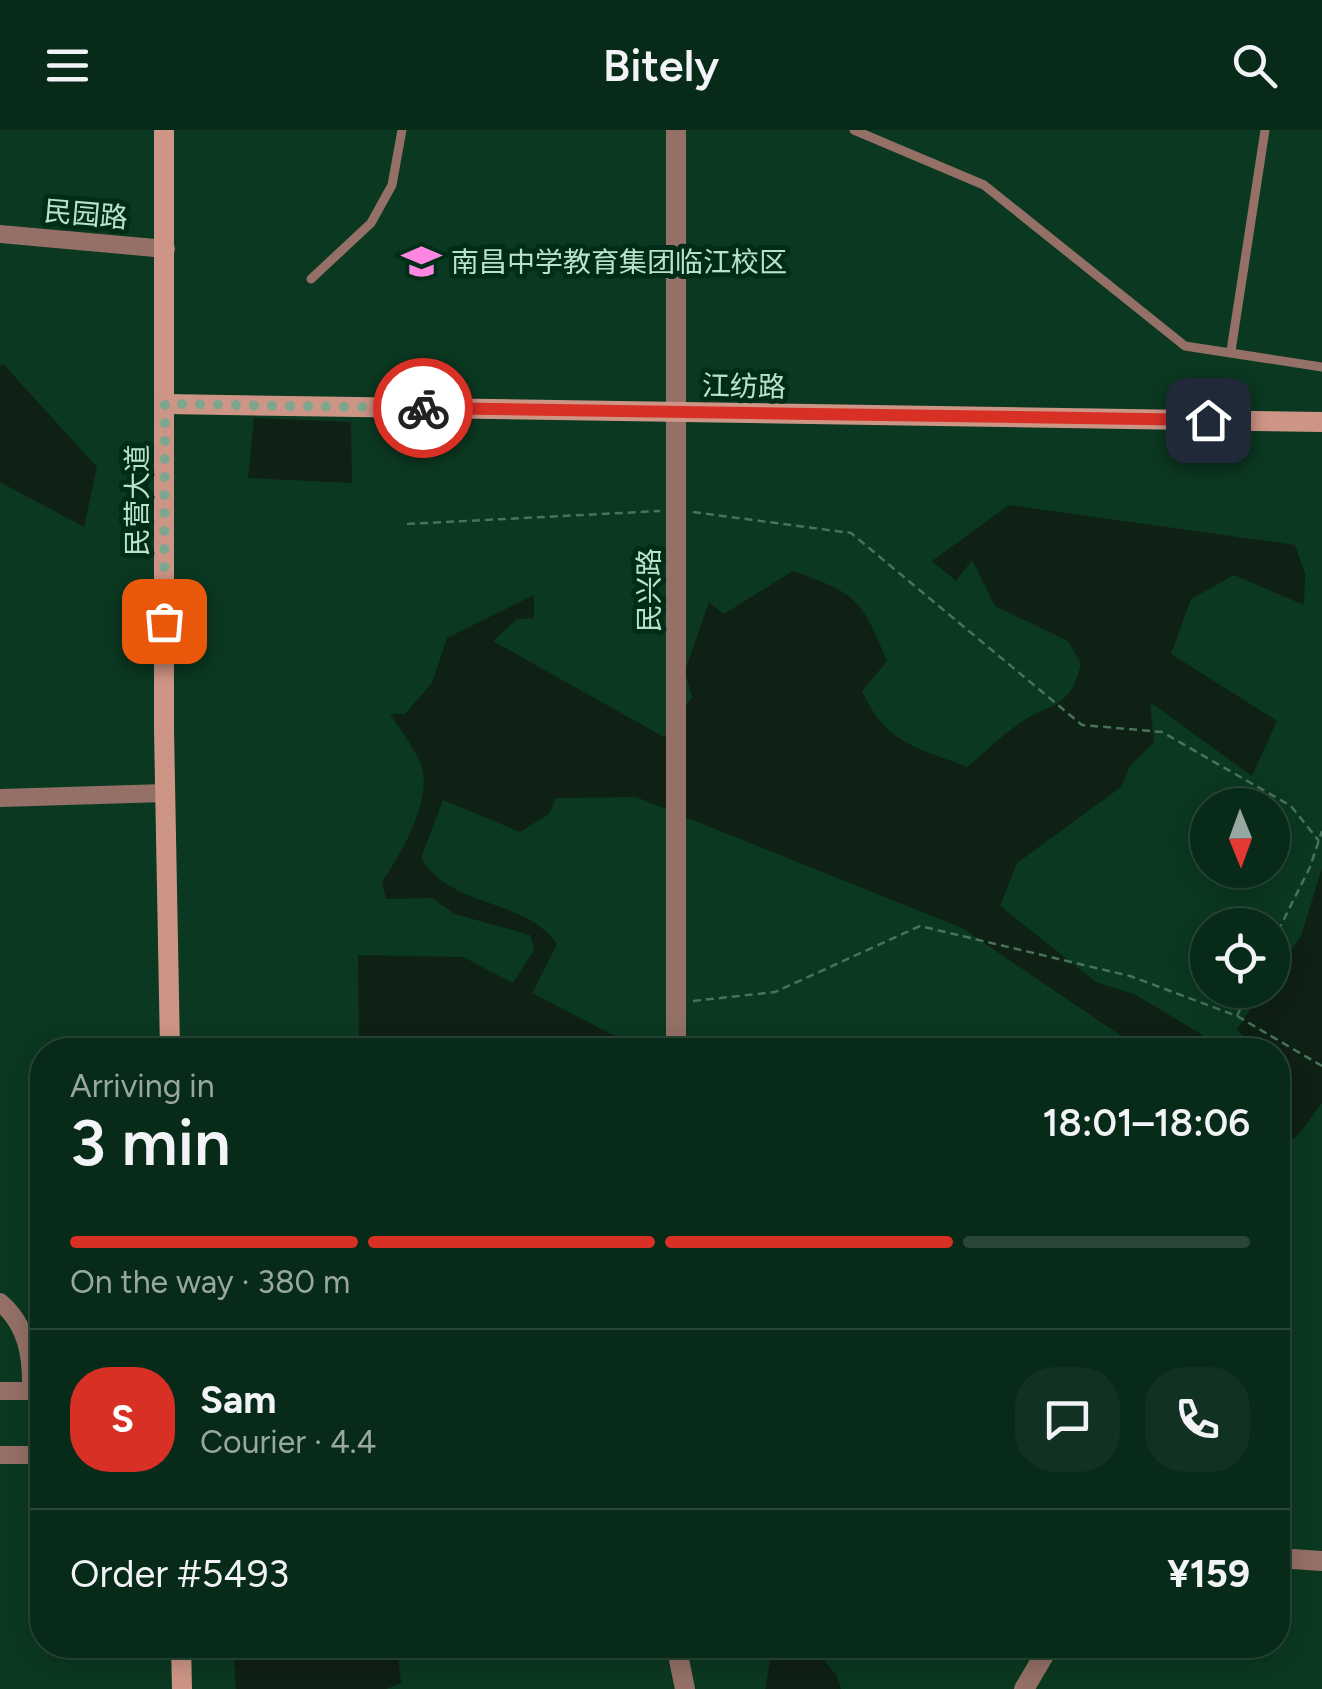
<!DOCTYPE html>
<meta charset="utf-8">
<style>
body{margin:0;font-family:Figtree,"Noto Sans SC",sans-serif;background:#113222;color:#f1f3f6;height:100vh;display:flex;flex-direction:column;font-size:38px;white-space:nowrap}
*{box-sizing:border-box;margin:0}
p{font-size:32px;color:#98a7a2}
.icon{flex:none;width:55px;height:55px;fill:none;stroke:currentColor;stroke-width:2;stroke-linecap:round;stroke-linejoin:round}
.map{position:relative;flex:1;overflow:hidden}
.panel{position:absolute;left:30px;top:908px;width:1260px;height:620px;display:flex;flex-direction:column;background:#082a19;border-radius:40px;box-shadow:0 5px 25px #0003,0 0 0 2px #294638}
.panel>*{flex:none}
.needle{width:65px;rotate:179deg}
.controls{position:absolute;left:1190px;top:658px;display:grid;gap:20px}
.controls a{display:grid;place-items:center;width:100px;height:100px;border-radius:50%;background:#082a19;box-shadow:0 5px 25px #0003,0 0 0 2px #294638;font-size:50px}
.pin{position:absolute;display:grid;place-items:center;width:85px;height:85px;color:#fff;margin:-42px;border-radius:20px;box-shadow:0 5px 15px #0006}
.courier{position:absolute;display:grid;place-items:center;width:100px;height:100px;margin:-50px;border:8px solid #d93025;border-radius:50%;background:#fff;color:#222;box-shadow:0 2px 12px #0007}
.headline em{font-style:normal;font-weight:600}
.headline div{display:flex;flex-direction:column-reverse}
.headline{display:flex;align-items:center;justify-content:space-between;height:170px;padding:0 40px}
h1{font-size:65px;font-weight:600;line-height:75px}
.bar{display:grid;grid-template-columns:repeat(4,1fr);gap:15px 10px;align-content:center;height:120px;padding:0 40px}
.bar i{height:12px;border-radius:8px;background:#294638}
.bar .active{background:#d93025}
.bar p{grid-column:span 4}
.line{display:flex;align-items:center;gap:25px;padding:0 40px;border-top:2px solid #294638}
.line div{flex:1}
.round{display:grid;place-items:center;flex:none;width:105px;height:105px;border-radius:40px;background:#113222}
header{display:flex;justify-content:space-between;align-items:center;height:130px;padding:0 40px;background:#082a19;font-size:45px;font-weight:600}
.map>svg:first-child{display:block}
.water{fill:#0f2015}
.lines{fill:none;stroke-linecap:round;stroke-linejoin:round}
.path{stroke:#48735b;stroke-width:2.5;stroke-dasharray:8 5;stroke-linecap:butt}
.service{stroke:#947066;stroke-width:9}
.minor{stroke:#947066;stroke-width:18}
.tertiary{stroke:#947066;stroke-width:20}
.secondary{stroke:#cd9585;stroke-width:20}
.done{stroke:#7da68e;stroke-width:10;stroke-dasharray:0 18}
.route{stroke:#d93025;stroke-width:12}
.labels{text-anchor:middle;dominant-baseline:central;stroke-width:10;stroke-linejoin:round;paint-order:stroke}
.street-label{font-size:28px;fill:#bbe1c8;stroke:#002d17}
.poi-label{font-size:28px;fill:#bbe1c8;stroke:#002d17;text-anchor:start}
</style>
<header><svg class="icon" aria-label="menu" viewBox="0 0 24 24"><path d="M4 6h16M4 12h16M4 18h16"/></svg>Bitely<svg class="icon" aria-label="search" viewBox="0 0 24 24"><circle cx="10" cy="10" r="6"/><path d="M15 15l6 6"/></svg></header>
<div class="map">
<svg width="1322" height="1559" viewBox="0 0 1322 1559">
<rect width="100%" height="100%" fill="#0b3821"/>
<g class="water">
<polygon points="4,235 97,337 84,397 0,352 0,236"/>
<polygon points="254,288 351,292 352,353 248,348"/>
<path d="M1009,375L1295,415L1305,444L1304,475L1234,445L1191,469L1171,524L1277,591L1252,646L1150,572L1154,612L1130,636L1121,657L1017,733L1000,776L1096,852L1136,865L1201,904L1216,920H1142L962,798L636,667L556,668L549,684L520,702L443,670L421,728C451,779 526,768 557,814L532,863L642,920H347L359,910L358,825L463,827L513,853L534,820L530,805L455,784L432,768L386,769L382,752C401,724 435,667 420,632C412,615 400,599 390,584H405L432,553L447,508L534,465V488L517,489L493,511L664,607L692,567L685,541L709,472L724,484L793,441C856,463 862,469 887,531L862,561C886,614 916,617 967,637C984,623 999,608 1016,596C1050,571 1069,582 1081,534L1068,511L995,476L972,430L956,451L932,431Z"/>
<polygon points="1322,738 1322,973 1300,1003 1278,1023 1278,937 1283,933 1278,930 1278,920 1254,920 1237,899 1264,860 1272,860 1273,847 1301,806"/>
<polygon points="233,1515 397,1515 401,1553 386,1559 236,1559"/>
<polygon points="773,1515 811,1515 837,1546 841,1559 765,1559"/>
</g>
<g class="lines">
<g class="path">
<polyline points="693,382 851,403 1082,595 1162,602 1291,676 1319,711"/>
<polyline points="407,394 660,381"/>
<polyline points="1272,813 1310,737 1322,701"/>
<polyline points="693,871 775,862 920,796 1130,846 1237,886 1322,936"/>
<polyline points="1237,886 1249,860"/>
</g>
<g class="service">
<polyline points="854,0 984,55 1185,216 1322,237"/>
<polyline points="311,149 371,93 392,55 402,0"/>
<polyline points="1231,221 1265,0"/>
</g>
<g class="minor">
<polyline points="0,104 166,119"/>
<polyline points="0,668 165,663"/>
<path d="M0,1172C27,1195 32,1226 31,1261"/>
<polyline points="0,1261 42,1261"/>
<polyline points="0,1325 42,1325"/>
</g>
<g class="tertiary">
<polyline points="676,920 676,0"/>
<polyline points="1278,1428 1322,1431"/>
<polyline points="676,1515 685,1559"/>
<polyline points="1024,1559 1050,1515"/>
</g>
<g class="secondary">
<polyline points="164,0 164,599 170,920"/>
<polyline points="165,274 1322,292"/>
<polyline points="181,1515 182,1559"/>
</g>
</g>
<g class="lines">
<polyline class="done" points="164,491 165,274 423,278"/>
<polyline class="route" points="423,278 1208,290"/>
</g>
<defs>
<symbol id="school-bare" viewBox="-9 -9 18 18"><path d="M0-5L7-2L0 1L-7-2ZM-4 1L0 2.5L4 1V4Q0 6-4 4Z" fill="#fd86e2" stroke="#002d17" stroke-width="2.5" paint-order="stroke"/></symbol>
</defs>
<g fill-rule="evenodd">
<use href="#school-bare" x="394" y="104" width="55" height="55"/>
</g>
<g class="labels">
<g class="street-label">
<text transform="translate(86 84) rotate(5)">民园路</text>
<text transform="translate(744 256) rotate(1)">江纺路</text>
<text transform="translate(137 370) rotate(-90)">民营大道</text>
<text transform="translate(649 460) rotate(-90)">民兴路</text>
</g>
<g class="poi-label">
<text x="451" y="132">南昌中学教育集团临江校区</text>
</g>
</g>
</svg>
<div class="controls">
<a><svg class="needle" viewBox="-14 -14 28 28"><path d="M0-13l5 13h-10z" fill="#e53935"/><path d="M0 13l5-13h-10z" fill="#98a7a2"/></svg></a>
<a><svg class="icon" aria-label="locate" viewBox="0 0 24 24"><circle cx="12" cy="12" r="6"/><path d="M12 2v4M12 18v4M2 12h4M18 12h4"/></svg></a>
</div>
<div class="pin" style="left:164px;top:491px;background:#ea580c"><svg class="icon" aria-label="bag" viewBox="0 0 24 24"><path d="M5 8h14l-1 12H6zM9 8a3 3 0 0 1 6 0"/></svg></div>
<div class="pin" style="left:1208px;top:290px;background:#1f2937"><svg class="icon" aria-label="home" viewBox="0 0 24 24"><path d="M3 11l9-7 9 7M6 9v11h12V9"/></svg></div>
<div class="courier" style="left:423px;top:278px"><svg class="icon" aria-label="bike" viewBox="0 0 24 24"><circle cx="6" cy="16" r="4"/><circle cx="18" cy="16" r="4"/><path d="M6 16l4-8h5l3 8M10 8l3 8H6M13 5h3"/></svg></div>
<section class="panel">
<div class="headline"><div><h1>3 min</h1><p>Arriving in</p></div><em>18:01–18:06</em></div>
<div class="bar"><i class="active"></i><i class="active"></i><i class="active"></i><i></i><p>On the way · 380 m</p></div>
<div class="line" style="height:180px"><b class="round" style="background:#d93025;color:#fff">S</b><div><b>Sam</b><p>Courier · 4.4</p></div><a class="round"><svg class="icon" aria-label="chat" viewBox="0 0 24 24"><path d="M4 5h16v11H9l-5 4z"/></svg></a><a class="round"><svg class="icon" aria-label="phone" viewBox="0 0 24 24"><path d="M5 4h4l2 5-3 2q2 4 5 5l2-3 5 2v4C11 20 4 13 5 4z"/></svg></a></div>
<div class="line" style="height:130px"><div>Order #5493</div><b>¥159</b></div>
</section>
</div>
